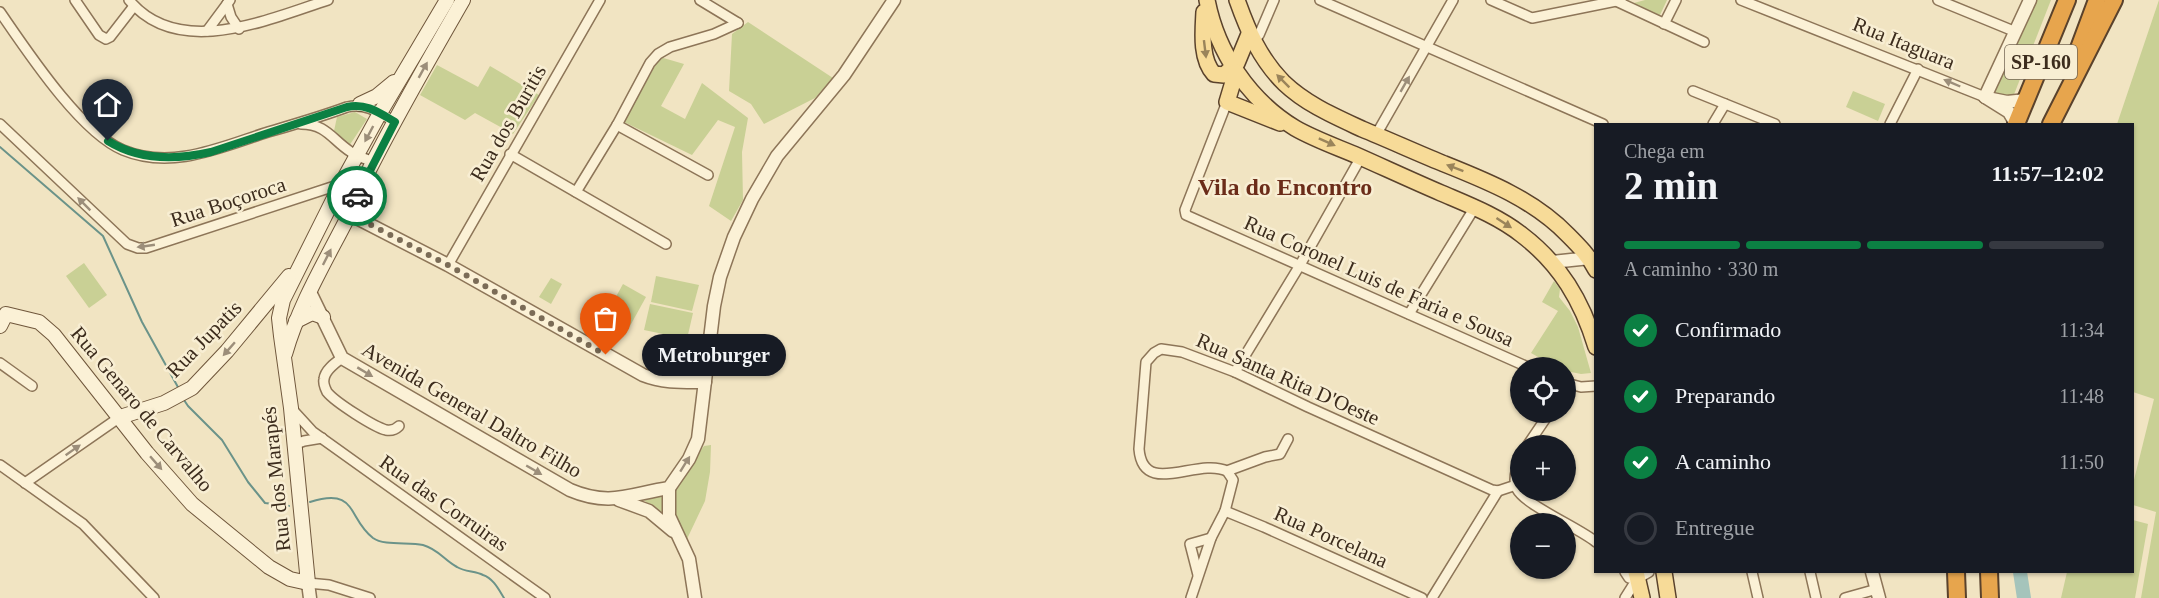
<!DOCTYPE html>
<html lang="pt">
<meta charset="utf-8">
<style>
body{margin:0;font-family:"Times New Roman",serif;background:#242831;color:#f1f3f6;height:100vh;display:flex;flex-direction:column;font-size:22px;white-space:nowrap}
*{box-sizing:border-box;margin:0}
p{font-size:20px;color:#9ea1a6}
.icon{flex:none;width:33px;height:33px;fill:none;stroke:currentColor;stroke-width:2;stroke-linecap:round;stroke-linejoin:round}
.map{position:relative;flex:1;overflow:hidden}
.side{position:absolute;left:1594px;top:123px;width:540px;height:450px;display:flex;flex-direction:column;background:#171b24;border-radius:0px;box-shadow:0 2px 4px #0004}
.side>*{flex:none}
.controls{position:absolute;left:1510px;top:357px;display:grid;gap:12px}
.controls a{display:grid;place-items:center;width:66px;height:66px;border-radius:50%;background:#171b24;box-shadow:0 2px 4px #0004;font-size:30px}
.pin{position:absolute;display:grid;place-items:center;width:51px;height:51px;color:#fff;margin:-62px -26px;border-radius:50% 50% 50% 0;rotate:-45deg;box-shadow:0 0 6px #0007}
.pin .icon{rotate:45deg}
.courier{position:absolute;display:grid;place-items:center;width:60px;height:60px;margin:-30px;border:4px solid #0b8043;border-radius:50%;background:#fff;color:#222;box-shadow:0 2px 8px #0007}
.bubble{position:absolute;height:42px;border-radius:21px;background:#171b24;box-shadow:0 2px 4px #0004;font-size:20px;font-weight:700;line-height:42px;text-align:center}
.head em{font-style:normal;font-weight:700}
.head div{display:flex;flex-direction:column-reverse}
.head{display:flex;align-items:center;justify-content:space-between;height:102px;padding:0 30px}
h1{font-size:39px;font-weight:700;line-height:45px}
.bar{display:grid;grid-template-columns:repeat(4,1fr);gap:9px 6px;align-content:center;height:72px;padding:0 30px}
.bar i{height:8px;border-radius:4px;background:#363941}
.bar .on{background:#0b8043}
.bar p{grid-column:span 4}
ol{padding:0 30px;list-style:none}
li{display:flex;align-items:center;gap:18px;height:66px}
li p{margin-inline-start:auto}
li .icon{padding:6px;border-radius:50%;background:#0b8043;color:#fff;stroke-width:4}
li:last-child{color:#9ea1a6}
li i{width:33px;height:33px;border:3px solid #363941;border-radius:50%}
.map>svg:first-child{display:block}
.green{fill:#c9d095}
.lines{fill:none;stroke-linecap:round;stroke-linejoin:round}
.stream{stroke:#6b9389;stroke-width:2}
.river{stroke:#a5c4bb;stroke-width:14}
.minor-casing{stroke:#8d7558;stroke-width:12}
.tertiary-casing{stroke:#8d7558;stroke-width:15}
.secondary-casing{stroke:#6f563b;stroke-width:16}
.primary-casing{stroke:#5a422c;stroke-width:18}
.motorway-casing{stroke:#5a422c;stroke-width:20}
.minor{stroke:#fbf1d6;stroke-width:9}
.tertiary{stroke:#fbf1d6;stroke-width:12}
.secondary{stroke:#fbf1d6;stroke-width:14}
.primary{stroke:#f7db98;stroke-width:15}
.motorway{stroke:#e7a54d;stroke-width:16}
.oneway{fill:#9a845a}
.oneway2{fill:#9c8e7a}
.done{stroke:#7b6c57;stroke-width:6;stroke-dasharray:0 10.8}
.route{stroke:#0b8043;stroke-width:8}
.labels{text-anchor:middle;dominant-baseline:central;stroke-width:5;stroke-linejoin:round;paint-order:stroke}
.shield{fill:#f8eed3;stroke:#746654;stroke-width:1.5}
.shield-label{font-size:20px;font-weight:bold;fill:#3c2c1d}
.street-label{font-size:21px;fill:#3c2c1d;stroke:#f8eed3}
.quarter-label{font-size:24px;font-weight:bold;fill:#6b2c19;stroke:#f8eed3}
</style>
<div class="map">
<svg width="2159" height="598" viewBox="0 0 2159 598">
<rect width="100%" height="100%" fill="#f1e4c2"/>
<g class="green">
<polygon points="1645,0 1667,0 1660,15 1638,7 1634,3"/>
<polygon points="2035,0 2051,0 2013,97 1994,94"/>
<polygon points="2159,0 2159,598 2141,598 2156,512 2133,505 2133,484 2154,399 2133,392 2133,124 2117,124"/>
<polygon points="748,22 833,78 815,98 764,124 751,104 729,91 732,34"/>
<polygon points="660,57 684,64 661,106 685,119 702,83 748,118 742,152 743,200 731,221 709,206 735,127 718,120 692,155 624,122"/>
<polygon points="437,65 478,87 490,66 539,95 513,134 475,113 465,120 420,95"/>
<polygon points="1853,91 1885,104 1878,121 1846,107"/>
<polygon points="355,112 367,119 349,146 334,131 337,117"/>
<polygon points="84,263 107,295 89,308 66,276"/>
<polygon points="656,276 699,285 692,311 651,302"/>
<polygon points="551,278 562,284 551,304 539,297"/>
<polygon points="1554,281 1560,289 1559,297 1570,311 1578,327 1591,373 1581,374 1566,371 1566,368 1556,367 1531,353 1558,311 1542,302"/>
<polygon points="623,284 646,297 625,335 602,322"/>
<polygon points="650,304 693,313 687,339 644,330"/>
<polygon points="711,445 710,472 705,501 687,539 680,527 641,498 673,488 704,446"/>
<polygon points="2133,520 2148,524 2135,598 2061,598 2067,572 2133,572"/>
</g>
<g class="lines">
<g class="stream">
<polyline points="0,147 103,236 142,322 179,389"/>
<polyline points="184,400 188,406 222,440 248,482 265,503 289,506"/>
<path d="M310,502C358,487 347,518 373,538C384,546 408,542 423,545C438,549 444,560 457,567C465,572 475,571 483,575C493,578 499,590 504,598"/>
</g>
<polyline class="river" points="2020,572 2024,598"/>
<defs>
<g id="minor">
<polyline points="75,0 99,35 106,39 110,37 134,6"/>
<path d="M129,0C178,60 269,19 328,0"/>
<polyline points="700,0 738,23"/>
<polyline points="1320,0 1603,124"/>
<polyline points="1491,0 1532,18 1621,0"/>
<polyline points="1741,0 1985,97"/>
<polyline points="1938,0 2016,32"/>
<polyline points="1616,1 1704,42"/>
<polyline points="227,4 231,17 239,29"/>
<path d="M0,12C27,51 80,132 123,150C171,170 219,148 265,133C292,125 320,117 347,107C366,103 378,112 395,122"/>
<polyline points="1664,24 1676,0"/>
<polyline points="207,31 230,0"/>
<polyline points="1259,35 1274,0"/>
<polyline points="1693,91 1775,124"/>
<polyline points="1227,102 1185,210 1186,215 1530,368"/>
<polyline points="0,124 127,244 138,248 146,248 341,184"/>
<path d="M301,124C327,124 332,140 351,152C358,157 366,159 374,162"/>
<polyline points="1713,124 1725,104"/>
<polyline points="1890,124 1918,69"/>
<polyline points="617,125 708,175"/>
<polyline points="1376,135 1453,0"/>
<polyline points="510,154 666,244"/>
<polyline points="576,192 617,125 650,63 658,54 670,47 714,34 738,23"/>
<polyline points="448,265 600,0"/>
<polyline points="1409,314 1475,207"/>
<path d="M342,358C335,363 325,370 324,379C323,383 325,388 327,392C335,402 374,427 386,430C391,431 395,430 399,426"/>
<polyline points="0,363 32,386"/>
<polyline points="1235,372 1300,265 1361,157"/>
<polyline points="1566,383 1581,387 1596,386"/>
<polyline points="291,408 313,432 545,598"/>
<path d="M1288,439L1280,454L1265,457L1227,471C1197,457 1143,498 1139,449L1146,362L1154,353L1161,349L1182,352L1235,372L1308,407L1492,490L1498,491L1516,485"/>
<polyline points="293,445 304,441 322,438"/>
<polyline points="1527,446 1550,412"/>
<path d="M1521,457C1517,466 1512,479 1517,489C1525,505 1579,528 1596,542"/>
<polyline points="0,465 83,524 154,598"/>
<polyline points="25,483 120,417"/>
<polyline points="1225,511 1264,527 1422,598"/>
<polyline points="1625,572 1629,578 1637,579"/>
<polyline points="1752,572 1758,598"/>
<polyline points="1810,572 1816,598"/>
<polyline points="1198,575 1190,544 1211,538"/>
<polyline points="308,583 329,585 370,598"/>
<polyline points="1191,598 1211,538 1225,511 1233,480 1227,471"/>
<polyline points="1432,598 1498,491"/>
<polyline points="1625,598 1637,579 1649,572"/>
<polyline points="1845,598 1877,589"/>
</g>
<g id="tertiary">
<polyline points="1985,97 2030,0"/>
<polyline points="1985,97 2009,112 2016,124"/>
<polyline points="1992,99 2007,102 2026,100"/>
<path d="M349,214L448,265L643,375C663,383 683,382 705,382"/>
<polyline points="1552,262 1590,258 1595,259"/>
<path d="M310,292L342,358L570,490C610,507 630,494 669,488L689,459L698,439L714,306L720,277L734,237L752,199L777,156L844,75L894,0"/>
<polyline points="669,488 669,516 689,559 695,598"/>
<polyline points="619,500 649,511 673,531"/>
<polyline points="1872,572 1879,598"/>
<polyline points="308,583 310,598"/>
</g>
<g id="secondary">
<polyline points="360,104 377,96 394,82"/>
<polyline points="296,321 312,313 323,317"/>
<polyline points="0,326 6,314 39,322 54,335 147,453 192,504 269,567 290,579 308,583 291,408 281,336 279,318 283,300 341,184 380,113 447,0"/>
<path d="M285,354C299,305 325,262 348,217C353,206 357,195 362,184C393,121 428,61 463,0"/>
<polyline points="120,417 164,403 192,388 227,351 289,276"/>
</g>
<g id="primary">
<path d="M1207,0C1217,52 1249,100 1295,128C1314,139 1337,147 1358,156C1385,168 1413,181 1441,193C1469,205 1498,216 1522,235C1560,264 1582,301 1596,347"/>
<path d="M1237,0C1248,31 1260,59 1284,83C1306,104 1334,116 1362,129C1389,140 1415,152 1442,163C1487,181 1533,199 1568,235C1579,246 1589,256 1596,270"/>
<path d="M1204,12C1203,31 1200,59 1214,74L1224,75L1237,63L1249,34"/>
<polyline points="1236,72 1227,102 1280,123"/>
<polyline points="1636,572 1642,598"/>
<polyline points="1664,572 1668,598"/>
</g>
<g id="motorway">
<polyline points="2075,59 2097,0"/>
<polyline points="2016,124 2067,0"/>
<polyline points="2051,124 2114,0"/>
<polyline points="1956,572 1957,598"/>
<polyline points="1989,572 1990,598"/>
</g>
</defs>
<use href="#minor" class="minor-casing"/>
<use href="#tertiary" class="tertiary-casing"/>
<use href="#secondary" class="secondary-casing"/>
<use href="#primary" class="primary-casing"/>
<use href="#motorway" class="motorway-casing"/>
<use href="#minor" class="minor"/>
<use href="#tertiary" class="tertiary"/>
<use href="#secondary" class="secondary"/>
<use href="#primary" class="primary"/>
<use href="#motorway" class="motorway"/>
</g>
<defs><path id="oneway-solid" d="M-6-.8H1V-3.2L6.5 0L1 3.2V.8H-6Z" transform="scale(1.5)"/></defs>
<g class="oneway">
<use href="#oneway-solid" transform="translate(1205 49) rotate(83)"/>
<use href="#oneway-solid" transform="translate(1283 81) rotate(-135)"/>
<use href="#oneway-solid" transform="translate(1327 142) rotate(24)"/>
<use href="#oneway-solid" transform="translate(1455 168) rotate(-159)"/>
<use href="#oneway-solid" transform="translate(1504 223) rotate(33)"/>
</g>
<g class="oneway2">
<use href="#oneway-solid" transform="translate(423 70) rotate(-61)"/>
<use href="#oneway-solid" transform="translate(1952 83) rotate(-157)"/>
<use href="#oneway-solid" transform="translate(1405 84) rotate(-60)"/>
<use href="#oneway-solid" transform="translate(369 134) rotate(118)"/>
<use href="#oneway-solid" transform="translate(84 204) rotate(-135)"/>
<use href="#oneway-solid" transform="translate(146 246) rotate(172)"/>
<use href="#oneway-solid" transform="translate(327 257) rotate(-63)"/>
<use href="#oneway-solid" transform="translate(229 349) rotate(131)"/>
<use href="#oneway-solid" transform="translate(365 372) rotate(31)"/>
<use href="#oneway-solid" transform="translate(73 450) rotate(-35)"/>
<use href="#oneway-solid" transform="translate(156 463) rotate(49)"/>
<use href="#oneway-solid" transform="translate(685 464) rotate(-58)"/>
<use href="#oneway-solid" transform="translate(534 470) rotate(30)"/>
</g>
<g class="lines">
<polyline class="done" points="357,196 350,214 448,265 606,355"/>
<path class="route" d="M108,141C140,161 176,160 211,152L347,107C366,103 378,112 395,122L357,196"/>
</g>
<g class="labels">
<rect class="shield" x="2005" y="45" width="72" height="34" rx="4.5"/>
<g class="shield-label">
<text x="2041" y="62">SP-160</text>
</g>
<g class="street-label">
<text transform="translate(1904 43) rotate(22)">Rua Itaguara</text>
<text transform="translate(508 123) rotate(-60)">Rua dos Buritis</text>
<text transform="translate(228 202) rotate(-18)">Rua Boçoroca</text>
<text transform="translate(1379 281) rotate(24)">Rua Coronel Luis de Faria e Sousa</text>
<text transform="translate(204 339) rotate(-46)">Rua Jupatis</text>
<text transform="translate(1288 379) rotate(24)">Rua Santa Rita D'Oeste</text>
<text transform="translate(142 409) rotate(50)">Rua Genaro de Carvalho</text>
<text transform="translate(472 410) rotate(30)">Avenida General Daltro Filho</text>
<text transform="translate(276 479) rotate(-96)">Rua dos Marapés</text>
<text transform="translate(444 503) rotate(35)">Rua das Corruiras</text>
<text transform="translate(1331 537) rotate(24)">Rua Porcelana</text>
</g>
<g class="quarter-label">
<text x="1285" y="187">Vila do Encontro</text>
</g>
</g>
</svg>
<div class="controls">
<a><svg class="icon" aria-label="locate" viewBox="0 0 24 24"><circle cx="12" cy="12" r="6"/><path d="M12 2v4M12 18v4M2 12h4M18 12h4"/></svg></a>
<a>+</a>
<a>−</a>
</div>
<div class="pin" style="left:606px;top:355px;background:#ea580c"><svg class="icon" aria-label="bag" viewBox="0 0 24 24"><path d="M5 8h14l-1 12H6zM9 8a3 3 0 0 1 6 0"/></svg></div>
<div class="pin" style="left:108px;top:141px;background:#1f2937"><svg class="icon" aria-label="home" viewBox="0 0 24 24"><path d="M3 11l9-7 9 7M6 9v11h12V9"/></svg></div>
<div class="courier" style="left:357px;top:196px"><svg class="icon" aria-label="car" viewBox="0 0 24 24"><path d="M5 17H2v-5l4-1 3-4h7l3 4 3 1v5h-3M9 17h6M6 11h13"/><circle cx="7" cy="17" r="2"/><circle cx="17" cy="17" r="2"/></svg></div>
<div class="bubble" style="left:642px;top:334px;width:144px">Metroburger</div>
<section class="side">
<div class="head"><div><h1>2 min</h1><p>Chega em</p></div><em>11:57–12:02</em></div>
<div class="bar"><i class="on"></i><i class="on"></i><i class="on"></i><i></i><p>A caminho · 330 m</p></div>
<ol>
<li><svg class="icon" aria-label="check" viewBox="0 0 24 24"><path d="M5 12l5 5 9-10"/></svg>Confirmado<p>11:34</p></li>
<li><svg class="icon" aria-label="check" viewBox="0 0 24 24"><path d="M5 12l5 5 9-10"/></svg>Preparando<p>11:48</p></li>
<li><svg class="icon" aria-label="check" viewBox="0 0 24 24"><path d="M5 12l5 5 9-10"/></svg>A caminho<p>11:50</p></li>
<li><i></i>Entregue</li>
</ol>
</section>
</div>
